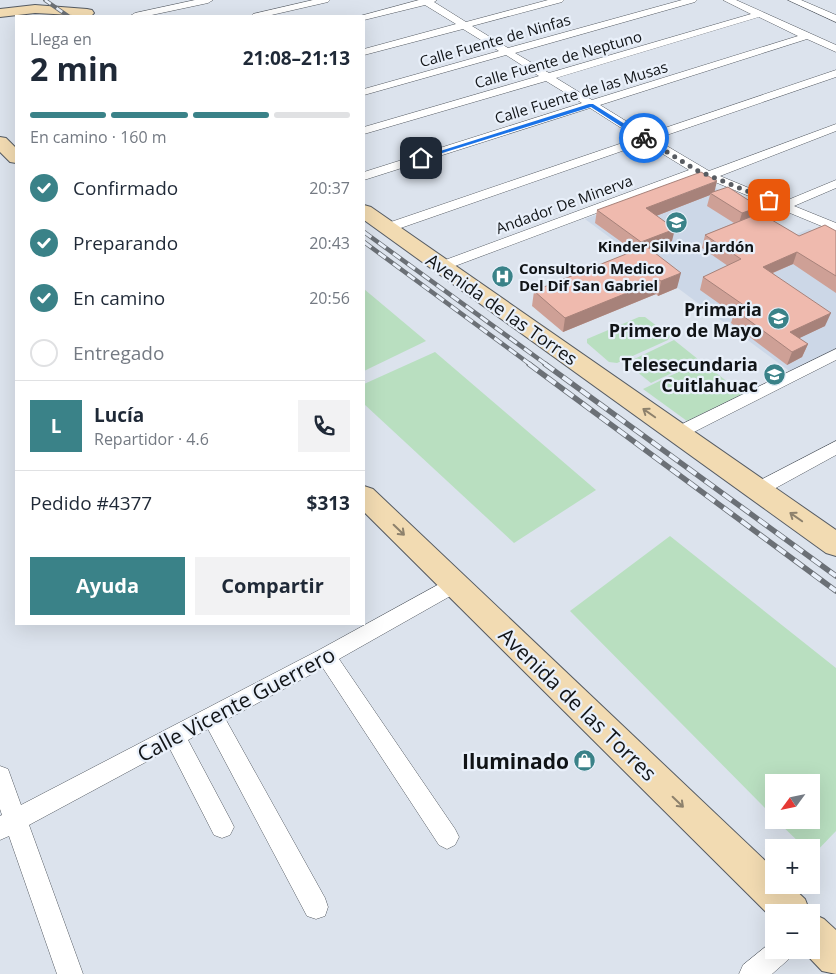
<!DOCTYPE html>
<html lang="es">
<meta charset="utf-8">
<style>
body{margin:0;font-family:"Open Sans",sans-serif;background:#f2f2f3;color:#1f2937;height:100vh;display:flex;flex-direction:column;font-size:19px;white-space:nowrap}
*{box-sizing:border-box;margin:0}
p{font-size:16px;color:#747a83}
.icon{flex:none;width:28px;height:28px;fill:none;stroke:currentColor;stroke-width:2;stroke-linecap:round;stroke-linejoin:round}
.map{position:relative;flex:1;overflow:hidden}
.details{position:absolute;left:15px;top:15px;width:350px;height:610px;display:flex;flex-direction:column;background:#fff;border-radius:0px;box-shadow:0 5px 20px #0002}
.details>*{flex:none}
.needle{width:32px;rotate:237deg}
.fabs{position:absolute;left:765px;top:774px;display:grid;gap:10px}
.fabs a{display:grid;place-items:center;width:55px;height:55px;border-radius:0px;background:#fff;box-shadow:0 5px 20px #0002;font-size:25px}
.pin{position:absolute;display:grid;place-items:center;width:42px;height:42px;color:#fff;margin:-21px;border-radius:10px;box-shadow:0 2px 8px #0006}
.courier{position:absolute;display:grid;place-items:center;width:50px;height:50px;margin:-25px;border:4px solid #1a73e8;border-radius:50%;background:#fff;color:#222;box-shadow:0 1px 6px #0007}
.head em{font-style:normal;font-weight:700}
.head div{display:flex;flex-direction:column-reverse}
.head{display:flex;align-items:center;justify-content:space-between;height:85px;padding:0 15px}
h1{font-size:32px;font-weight:700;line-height:38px}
.bar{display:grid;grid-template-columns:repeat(4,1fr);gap:8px 5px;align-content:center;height:60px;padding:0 15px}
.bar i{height:6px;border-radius:4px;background:#e0e1e3}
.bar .active{background:#3a8288}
.bar p{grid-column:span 4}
.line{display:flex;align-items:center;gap:12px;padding:0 15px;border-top:1px solid #e0e1e3}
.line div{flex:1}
.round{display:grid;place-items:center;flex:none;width:52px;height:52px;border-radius:0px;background:#f2f2f3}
ol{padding:0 15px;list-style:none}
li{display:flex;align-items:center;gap:15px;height:55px}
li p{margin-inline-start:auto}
li .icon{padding:5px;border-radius:50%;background:#3a8288;color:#fff;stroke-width:4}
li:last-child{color:#747a83}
li i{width:28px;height:28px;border:2px solid #e0e1e3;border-radius:50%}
.primary-button{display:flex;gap:10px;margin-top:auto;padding:10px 15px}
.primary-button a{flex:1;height:58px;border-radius:0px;background:#3a8288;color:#fff;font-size:20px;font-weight:700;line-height:58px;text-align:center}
.primary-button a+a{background:#f2f2f3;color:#1f2937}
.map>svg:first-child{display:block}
.built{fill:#ccd7e7}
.green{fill:#b9dfc0}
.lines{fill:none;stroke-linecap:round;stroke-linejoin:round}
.street-casing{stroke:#555b63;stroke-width:1}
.secondary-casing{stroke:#555b63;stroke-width:2}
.street{fill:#fff;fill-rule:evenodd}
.secondary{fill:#f2dbb2;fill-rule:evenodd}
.rail-far2-casing{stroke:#6b7076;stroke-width:4}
.rail-far1-casing{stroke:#6b7076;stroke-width:4.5}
.rail-casing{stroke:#6b7076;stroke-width:5.5}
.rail-far2{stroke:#e9f0fa;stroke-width:2.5;stroke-dasharray:7;stroke-linecap:butt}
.rail-far1{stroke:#e9f0fa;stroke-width:3;stroke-dasharray:9;stroke-linecap:butt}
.rail{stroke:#e9f0fa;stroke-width:4;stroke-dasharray:11;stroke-linecap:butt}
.wall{fill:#cea096}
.shaded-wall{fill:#a7827a}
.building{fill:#efbaae;stroke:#a7827a}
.oneway{stroke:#8d816c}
.route{fill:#1a73e8}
.done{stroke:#585c62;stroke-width:5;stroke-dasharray:0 9}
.labels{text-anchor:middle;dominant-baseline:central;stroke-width:4.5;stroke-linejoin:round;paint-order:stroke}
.far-street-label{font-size:15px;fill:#111417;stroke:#e9f0fa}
.far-poi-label{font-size:15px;font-weight:bold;fill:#111417;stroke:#e9f0fa}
.street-label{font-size:18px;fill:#111417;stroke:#e9f0fa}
.poi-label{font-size:18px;font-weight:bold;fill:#111417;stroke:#e9f0fa;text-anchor:end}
.near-street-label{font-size:21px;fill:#111417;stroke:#e9f0fa}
.near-poi-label{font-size:21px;font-weight:bold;fill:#111417;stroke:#e9f0fa;text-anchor:end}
</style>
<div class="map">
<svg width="836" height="974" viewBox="0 0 836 974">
<rect width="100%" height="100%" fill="#dce3ed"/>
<polygon class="built" points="695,179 779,216 759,224 787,238 809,229 836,240 836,351 792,373 585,219"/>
<g class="green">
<polygon points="364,289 426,341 364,371"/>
<polygon points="639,317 645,317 670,336 668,340 617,363 609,362 587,343 587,339"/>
<polygon points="674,340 699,360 651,383 626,363"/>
<polygon points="435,352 596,490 514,543 364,404 364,384"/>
<polygon points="701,361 743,394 687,421 643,389"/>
<polygon points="670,536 836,668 836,831 812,856 811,848 804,847 776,820 811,820 811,782 774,782 774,817 570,611"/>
</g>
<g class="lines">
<defs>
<g id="street">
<polygon points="195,0 213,0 208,3 147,16 130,16 135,13"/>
<polygon points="313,0 330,0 328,2 267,16 251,16 253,14"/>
<path d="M419,0H437L434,2L466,22L548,0H564L562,2L472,26L508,48L682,0H697L695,2L515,53L549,73L751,14L723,0H736L836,45V52L807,39L600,105L647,134L836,70V77L655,139L709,171L836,124V131L720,176L783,202L836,180V188L794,206L836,223V232L698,175L447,269H437L435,266L437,263L689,170L645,143L392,231H382L380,228L382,225L637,138L590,108L364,180V172L582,103L546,81L364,134V127L539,76L506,55L364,95V89L499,51L463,29L364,55V49L456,24L425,5L364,20V16H360ZM759,17L798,36L592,100L556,78Z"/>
<polygon points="788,0 801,0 836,15 836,22"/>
<polygon points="836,349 836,360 684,437 678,439 672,437 670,433 672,429"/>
<polygon points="836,441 836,455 763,495 757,497 751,495 748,490 751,485"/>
<polygon points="454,576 461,578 464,584 461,590 339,659 455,829 459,837 455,845 447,849 439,845 323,668 226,720 325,898 328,907 325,916 316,919 307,916 208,729 188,740 230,819 234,827 230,835 222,838 214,835 170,749 29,825 83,974 57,974 9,836 0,840 0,816 2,815 0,809 0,766 8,769 21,805 319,650"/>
<polygon points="774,940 774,950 793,950 789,959 772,974 739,974 743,965"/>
</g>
<g id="secondary">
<polygon points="35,5 87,9 92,10 94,13 91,16 35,13 0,17 0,9"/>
<polygon points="0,137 6,138 16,148 16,163 10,162 0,152"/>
<polygon points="364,205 371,207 836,530 836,556 826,553 364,220"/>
<polygon points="364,486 373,489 774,869 774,885 790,885 805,899 810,912 774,912 774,920 364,512"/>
<polygon points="811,913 824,919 836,930 836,974 822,971 802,950 811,950"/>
</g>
</defs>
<use href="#street" class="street-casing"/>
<use href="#secondary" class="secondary-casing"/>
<use href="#street" class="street"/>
<use href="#secondary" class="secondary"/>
<defs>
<polyline id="rail-far2" points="45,0 68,16"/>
<g id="rail-far1">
<polyline points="364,232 547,365"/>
<polyline points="364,242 531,365"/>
</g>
<g id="rail">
<polyline points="529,364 836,591"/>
<polyline points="545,364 836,576"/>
</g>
</defs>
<use href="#rail-far2" class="rail-far2-casing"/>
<use href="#rail-far1" class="rail-far1-casing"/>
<use href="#rail" class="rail-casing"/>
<use href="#rail-far2" class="rail-far2"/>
<use href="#rail-far1" class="rail-far1"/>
<use href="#rail" class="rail"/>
</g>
<polygon class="wall" points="714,192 799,236 836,231 836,293 793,264 773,273 825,326 799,338 808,344 802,357 787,365 731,323 734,314 700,290 703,277 728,266 702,248 705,235 734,223 707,206 710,195 656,216 672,241 651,250 677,288 658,296 656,294 563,332 532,306 534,291 634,251 595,223 597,210"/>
<g class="shaded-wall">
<polygon points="717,181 714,194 710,193 710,195 643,221 646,208"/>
<polygon points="759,207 755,219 738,226 742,213"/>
<polygon points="675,229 672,241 638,255 641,242"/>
<polygon points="797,252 793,264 758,279 763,267"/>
<polygon points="681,273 677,288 658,296 661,281"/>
<polygon points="659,280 656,294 563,332 565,318"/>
<polygon points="831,313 825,326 785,345 790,332"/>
<polygon points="808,344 802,357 787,365 792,352"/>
</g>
<g class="building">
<polygon points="701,172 717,181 646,208 675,229 641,242 597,210"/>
<polygon points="728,187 759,207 742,213 710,193"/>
<polygon points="760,213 799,236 825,225 836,231 836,276 797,252 763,267 831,313 790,332 808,344 792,352 735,310 745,306 703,277 741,259 705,235"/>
<polygon points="646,246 681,273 661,281 659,280 565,318 534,291"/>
</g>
<defs><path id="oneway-shaft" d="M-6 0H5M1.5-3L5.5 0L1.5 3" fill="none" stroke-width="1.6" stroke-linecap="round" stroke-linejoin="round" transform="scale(1.25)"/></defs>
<g class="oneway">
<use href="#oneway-shaft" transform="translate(649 413) rotate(-145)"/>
<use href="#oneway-shaft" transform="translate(796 517) rotate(-145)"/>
<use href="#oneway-shaft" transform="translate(399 530) rotate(44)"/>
<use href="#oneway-shaft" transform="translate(678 802) rotate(44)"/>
</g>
<polygon class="route" points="589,104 593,104 647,138 642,140 591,107 423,159 418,158"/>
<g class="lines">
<polyline class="done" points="644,138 698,171 769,200"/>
</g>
<defs>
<symbol id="school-disc" viewBox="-11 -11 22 22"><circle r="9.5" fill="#3a8288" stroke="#e9f0fa"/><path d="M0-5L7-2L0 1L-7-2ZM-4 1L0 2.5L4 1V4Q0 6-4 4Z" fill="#fff"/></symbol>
<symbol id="hospital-disc" viewBox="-11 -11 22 22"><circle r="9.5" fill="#3a8288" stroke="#e9f0fa"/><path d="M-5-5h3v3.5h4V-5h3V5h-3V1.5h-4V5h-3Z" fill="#fff"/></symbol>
<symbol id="shop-disc" viewBox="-11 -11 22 22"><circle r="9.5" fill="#3a8288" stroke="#e9f0fa"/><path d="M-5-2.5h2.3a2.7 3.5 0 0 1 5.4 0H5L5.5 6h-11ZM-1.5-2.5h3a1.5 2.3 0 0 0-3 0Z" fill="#fff"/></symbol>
</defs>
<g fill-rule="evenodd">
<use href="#school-disc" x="664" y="210" width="25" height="25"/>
<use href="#hospital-disc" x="490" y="264" width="25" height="25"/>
<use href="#school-disc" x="766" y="306" width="25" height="25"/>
<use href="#school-disc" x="762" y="362" width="25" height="25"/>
<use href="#shop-disc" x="572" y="748" width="25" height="25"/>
</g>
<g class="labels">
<g class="far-street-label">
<text transform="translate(495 40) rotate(-16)">Calle Fuente de Ninfas</text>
<text transform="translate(558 59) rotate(-16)">Calle Fuente de Neptuno</text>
<text transform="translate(581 92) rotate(-17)">Calle Fuente de las Musas</text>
<text transform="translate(564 204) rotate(-20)">Andador De Minerva</text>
</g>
<g class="far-poi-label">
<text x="676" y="246">Kinder Silvina Jardón</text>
<text x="519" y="268" text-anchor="start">Consultorio Medico<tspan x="519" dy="17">Del Dif San Gabriel</tspan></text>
</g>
<g class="street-label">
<text transform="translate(502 309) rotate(35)">Avenida de las Torres</text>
</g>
<g class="poi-label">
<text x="762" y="309">Primaria<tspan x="762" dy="21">Primero de Mayo</tspan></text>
<text x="758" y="364">Telesecundaria<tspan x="758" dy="21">Cuitlahuac</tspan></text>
</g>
<g class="near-street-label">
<text transform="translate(236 704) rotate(-28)">Calle Vicente Guerrero</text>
<text transform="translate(578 704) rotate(44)">Avenida de las Torres</text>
</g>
<g class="near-poi-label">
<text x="569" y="761">Iluminado</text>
</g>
</g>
</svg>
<div class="fabs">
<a><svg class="needle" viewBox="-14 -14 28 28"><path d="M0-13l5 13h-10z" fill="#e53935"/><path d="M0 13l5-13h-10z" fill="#747a83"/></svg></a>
<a>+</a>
<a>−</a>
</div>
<div class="pin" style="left:769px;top:200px;background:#ea580c"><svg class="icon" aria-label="bag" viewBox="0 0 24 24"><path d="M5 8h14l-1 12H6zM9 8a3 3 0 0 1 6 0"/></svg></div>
<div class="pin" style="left:421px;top:158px;background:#1f2937"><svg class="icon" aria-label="home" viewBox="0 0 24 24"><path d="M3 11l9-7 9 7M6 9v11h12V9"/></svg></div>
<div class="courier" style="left:644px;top:138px"><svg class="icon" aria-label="bike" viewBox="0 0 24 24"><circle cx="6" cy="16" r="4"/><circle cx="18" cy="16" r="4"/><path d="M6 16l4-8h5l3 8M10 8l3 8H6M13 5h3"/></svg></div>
<section class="details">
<div class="head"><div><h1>2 min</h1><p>Llega en</p></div><em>21:08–21:13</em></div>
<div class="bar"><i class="active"></i><i class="active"></i><i class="active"></i><i></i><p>En camino · 160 m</p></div>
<ol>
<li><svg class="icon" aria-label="check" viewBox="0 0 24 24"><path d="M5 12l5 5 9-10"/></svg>Confirmado<p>20:37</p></li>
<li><svg class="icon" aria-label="check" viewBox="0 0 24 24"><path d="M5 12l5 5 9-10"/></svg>Preparando<p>20:43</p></li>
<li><svg class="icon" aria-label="check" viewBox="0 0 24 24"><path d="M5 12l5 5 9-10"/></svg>En camino<p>20:56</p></li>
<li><i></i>Entregado</li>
</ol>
<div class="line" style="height:90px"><b class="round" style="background:#3a8288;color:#fff">L</b><div><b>Lucía</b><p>Repartidor · 4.6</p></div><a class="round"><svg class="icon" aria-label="phone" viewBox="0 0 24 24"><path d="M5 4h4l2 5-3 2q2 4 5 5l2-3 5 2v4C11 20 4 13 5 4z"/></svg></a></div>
<div class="line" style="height:65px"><div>Pedido #4377</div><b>$313</b></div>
<div class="primary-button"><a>Ayuda</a><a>Compartir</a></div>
</section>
</div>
